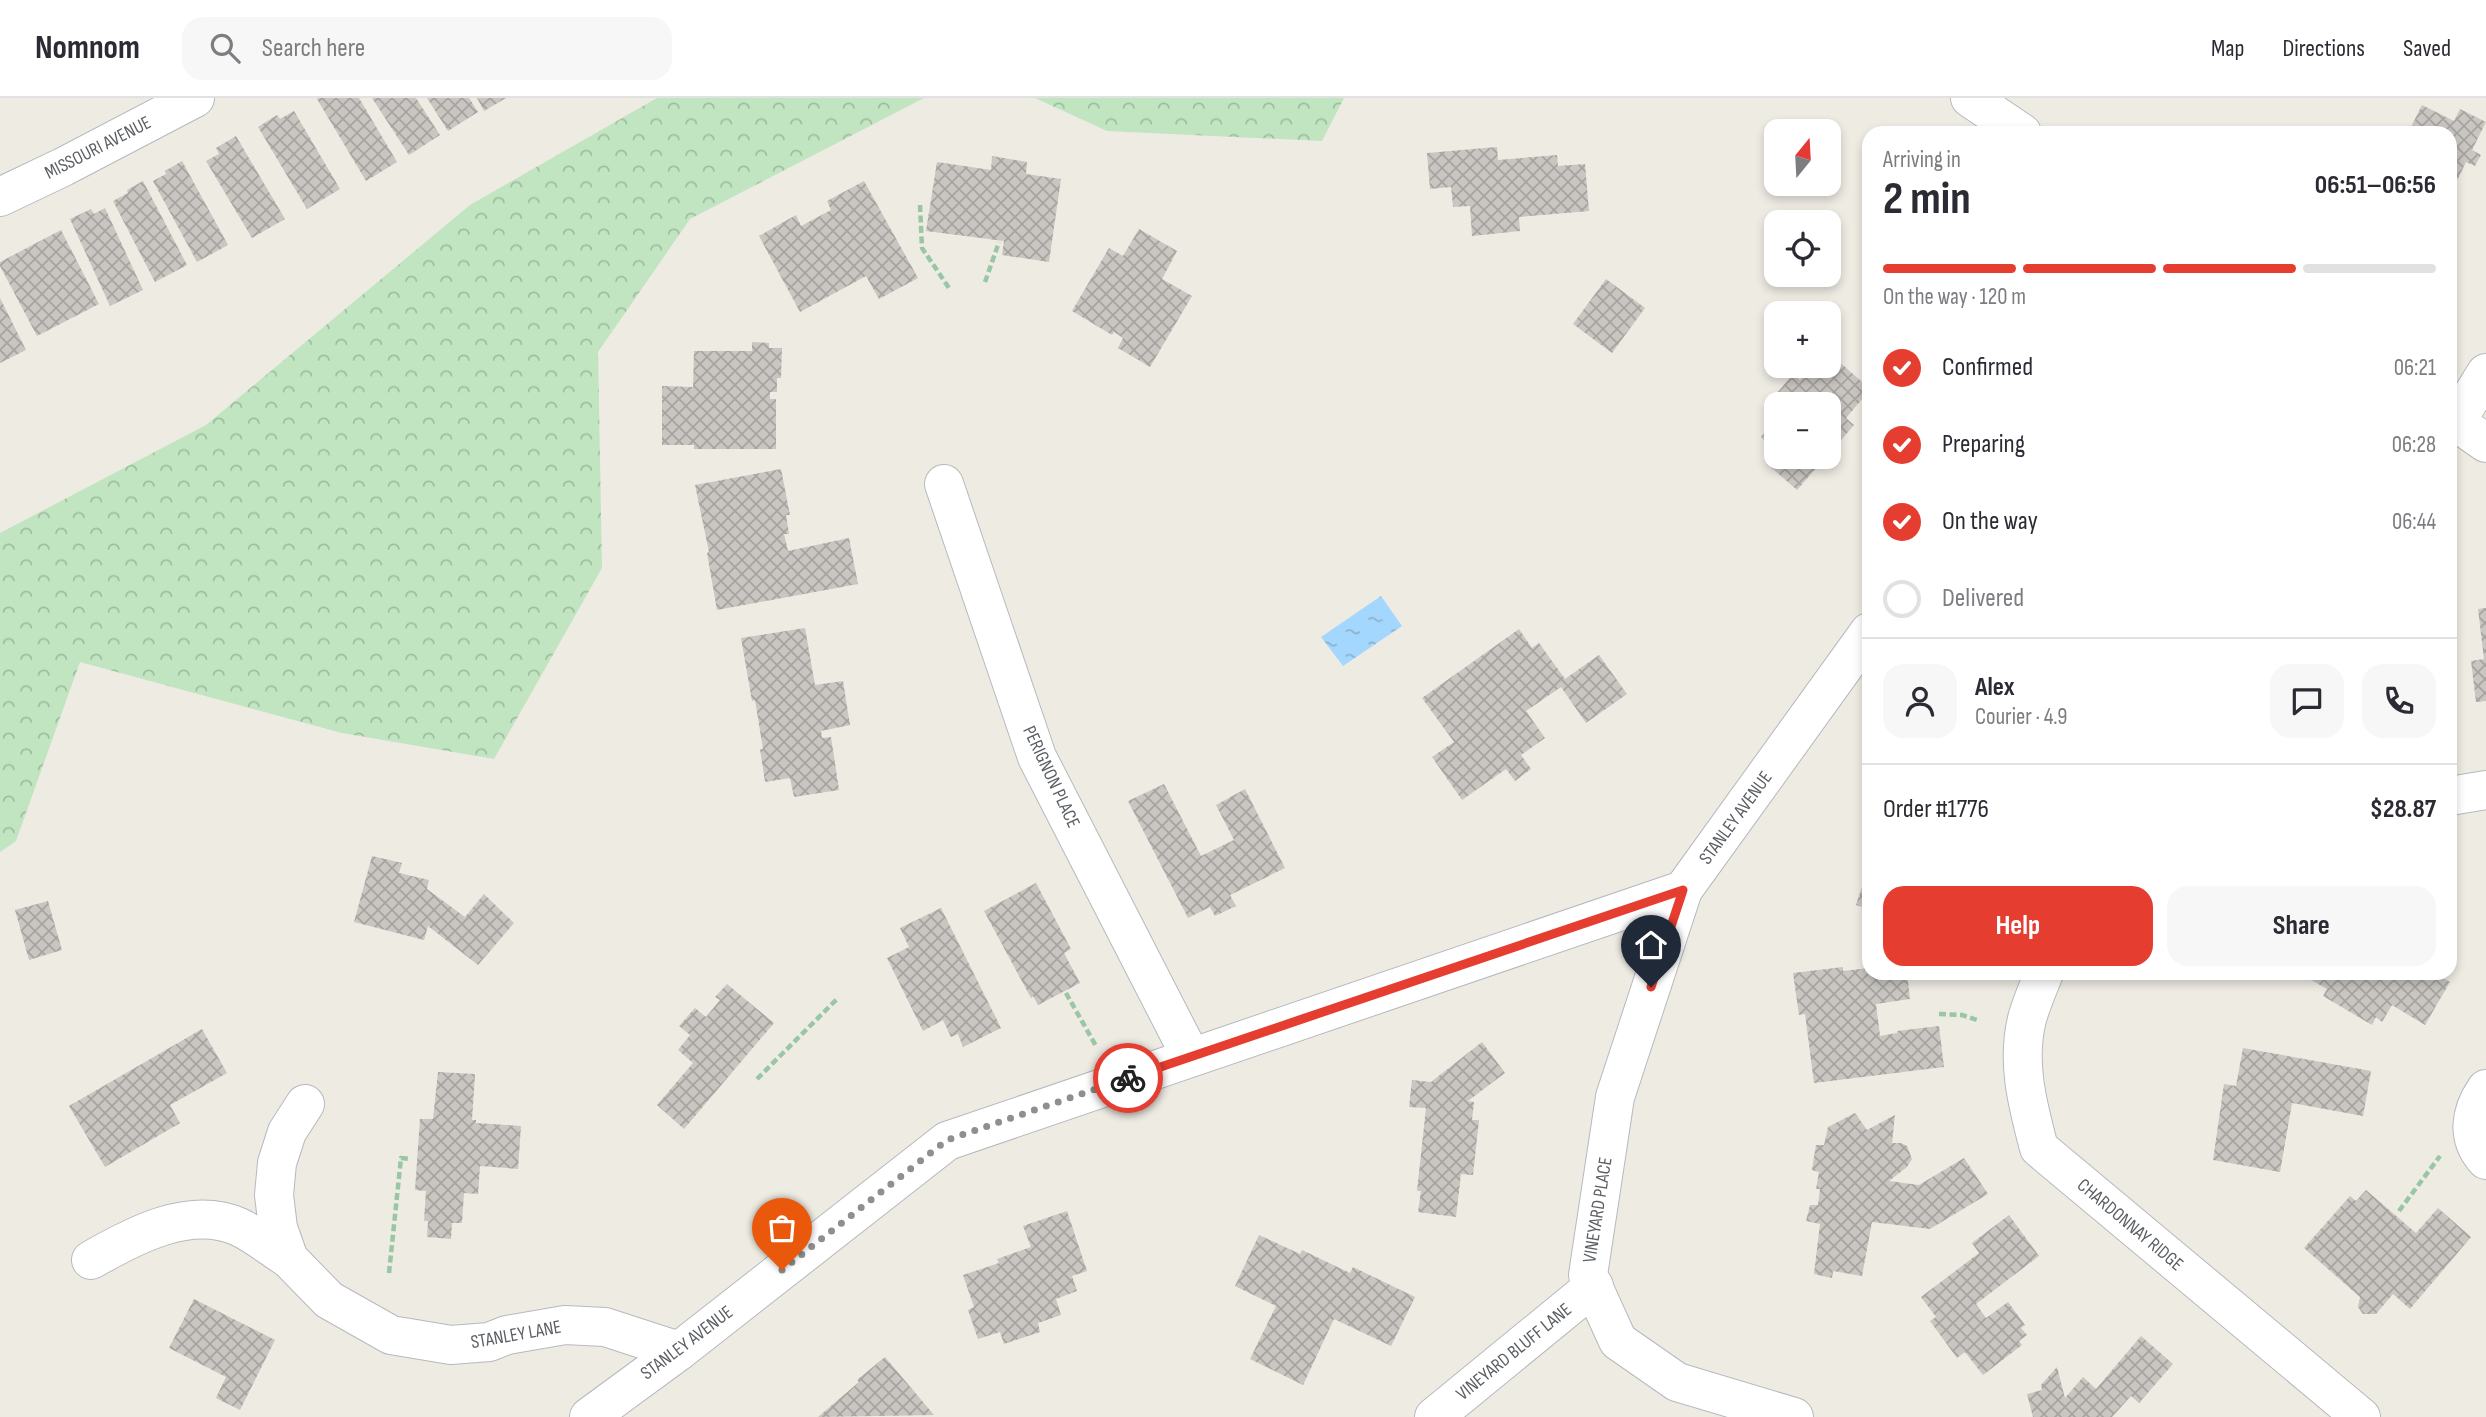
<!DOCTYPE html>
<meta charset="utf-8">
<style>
body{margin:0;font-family:"Sofia Sans Condensed",sans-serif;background:#f7f7f7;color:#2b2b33;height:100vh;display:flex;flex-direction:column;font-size:26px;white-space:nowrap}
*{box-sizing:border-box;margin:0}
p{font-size:23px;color:#7c7c81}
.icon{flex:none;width:38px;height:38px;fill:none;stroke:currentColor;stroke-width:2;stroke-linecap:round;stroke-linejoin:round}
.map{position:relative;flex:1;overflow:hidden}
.sheet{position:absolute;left:1862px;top:28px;width:595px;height:854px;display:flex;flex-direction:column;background:#fff;border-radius:21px;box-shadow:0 4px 10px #0003}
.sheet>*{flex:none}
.needle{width:46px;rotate:18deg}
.buttons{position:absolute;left:1764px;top:21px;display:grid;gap:14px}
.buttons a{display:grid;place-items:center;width:77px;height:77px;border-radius:14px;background:#fff;box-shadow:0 4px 10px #0003;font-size:35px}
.pin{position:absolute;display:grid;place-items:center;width:60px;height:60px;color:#fff;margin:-72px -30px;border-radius:50% 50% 50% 0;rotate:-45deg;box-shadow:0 0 7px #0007}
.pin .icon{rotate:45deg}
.courier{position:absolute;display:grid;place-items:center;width:70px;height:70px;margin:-35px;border:5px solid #e63d31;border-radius:50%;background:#fff;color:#222;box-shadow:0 2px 9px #0007}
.head em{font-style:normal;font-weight:700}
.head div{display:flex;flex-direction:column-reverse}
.head{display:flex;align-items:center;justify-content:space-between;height:119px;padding:0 21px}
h1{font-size:46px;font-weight:700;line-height:52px}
.bar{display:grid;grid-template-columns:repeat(4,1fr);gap:10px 7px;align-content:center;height:84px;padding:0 21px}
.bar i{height:9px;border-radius:5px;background:#e1e1e2}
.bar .current{background:#e63d31}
.bar p{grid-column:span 4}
.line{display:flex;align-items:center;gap:18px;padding:0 21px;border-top:2px solid #e1e1e2}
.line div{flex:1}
.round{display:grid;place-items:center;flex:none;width:74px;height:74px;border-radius:21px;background:#f7f7f7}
ol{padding:0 21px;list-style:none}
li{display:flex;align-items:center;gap:21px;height:77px}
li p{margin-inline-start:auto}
li .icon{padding:7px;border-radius:50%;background:#e63d31;color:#fff;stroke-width:4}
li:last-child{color:#7c7c81}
li i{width:38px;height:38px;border:4px solid #e1e1e2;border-radius:50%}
.primary-button{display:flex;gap:14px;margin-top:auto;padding:14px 21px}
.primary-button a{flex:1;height:80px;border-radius:21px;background:#e63d31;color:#fff;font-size:28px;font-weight:700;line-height:80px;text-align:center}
.primary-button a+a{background:#f7f7f7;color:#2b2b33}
header{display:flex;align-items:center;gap:42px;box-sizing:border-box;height:98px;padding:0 35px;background:#fff;border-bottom:2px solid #e1e1e2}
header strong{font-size:33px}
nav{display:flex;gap:38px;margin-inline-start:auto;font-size:24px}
.search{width:490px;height:63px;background:#f7f7f7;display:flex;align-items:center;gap:18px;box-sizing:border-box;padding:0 24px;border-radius:21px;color:#7c7c81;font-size:26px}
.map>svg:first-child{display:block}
.forest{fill:url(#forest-crowns)}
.water{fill:url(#water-ripples)}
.building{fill:url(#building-cross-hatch)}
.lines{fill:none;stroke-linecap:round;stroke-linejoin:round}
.minor-casing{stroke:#b6b9bd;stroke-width:40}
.path{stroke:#99c6a5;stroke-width:4.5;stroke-dasharray:7 3.5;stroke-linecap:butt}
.minor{stroke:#fff;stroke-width:38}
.done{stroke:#8e9090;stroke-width:7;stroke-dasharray:0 12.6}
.route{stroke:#e63d31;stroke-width:9}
.labels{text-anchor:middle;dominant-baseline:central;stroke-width:6;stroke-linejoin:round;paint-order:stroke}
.street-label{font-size:19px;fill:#5b5f64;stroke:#fff}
</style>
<header>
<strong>Nomnom</strong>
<div class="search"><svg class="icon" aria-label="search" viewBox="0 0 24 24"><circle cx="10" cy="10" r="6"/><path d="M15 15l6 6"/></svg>Search here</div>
<nav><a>Map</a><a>Directions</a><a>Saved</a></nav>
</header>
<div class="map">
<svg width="2486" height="1319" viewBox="0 0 2486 1319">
<defs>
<pattern id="forest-crowns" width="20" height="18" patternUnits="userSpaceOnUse" patternTransform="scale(1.75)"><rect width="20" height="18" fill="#c0e5c0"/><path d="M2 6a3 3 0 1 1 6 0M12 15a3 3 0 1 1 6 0" fill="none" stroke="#9fbda0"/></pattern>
<pattern id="water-ripples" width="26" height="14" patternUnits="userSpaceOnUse" patternTransform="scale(1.75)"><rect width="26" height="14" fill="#a4d7fd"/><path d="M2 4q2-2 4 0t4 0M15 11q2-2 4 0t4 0" fill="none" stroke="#89b2d0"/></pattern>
<pattern id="building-cross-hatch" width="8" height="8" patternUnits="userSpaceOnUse" patternTransform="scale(1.75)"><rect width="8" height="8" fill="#c9c6c1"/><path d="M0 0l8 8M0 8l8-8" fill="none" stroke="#a6a4a0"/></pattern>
</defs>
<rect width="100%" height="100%" fill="#eeebe3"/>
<g class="forest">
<polygon points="657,0 924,0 690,121 598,254 602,470 494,661 342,635 80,564 16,743 0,754 0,435 206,327 470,107"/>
<polygon points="1035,0 1344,0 1322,43 1107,33"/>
</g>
<polygon class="water" points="1381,498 1402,528 1343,568 1321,539"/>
<g class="building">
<polygon points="318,0 359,0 397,64 366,83 317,1"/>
<polygon points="372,0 416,0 440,37 409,57"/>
<polygon points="427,0 469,0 478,14 448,33"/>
<polygon points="477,0 506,0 484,13"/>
<polygon points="2422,7 2454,23 2460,11 2486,24 2472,52 2481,57 2475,68 2466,64 2450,97 2450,35 2408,35"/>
<polygon points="294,13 340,91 307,111 258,29 277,17 280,21"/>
<polygon points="236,38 285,121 252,140 206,63 219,56 216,50"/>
<polygon points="1497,49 1498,62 1557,57 1558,68 1585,66 1589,113 1519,119 1520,133 1472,138 1470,108 1453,109 1451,89 1430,91 1427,55"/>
<polygon points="992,58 1027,64 1026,76 1061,81 1049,164 1002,157 1004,143 926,133 937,64 991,72"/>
<polygon points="182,63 228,147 197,164 153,83 166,76 165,73"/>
<polygon points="143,83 187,167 155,184 113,103 128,95 127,92"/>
<polygon points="864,83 918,180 879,201 866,178 800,214 759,138 796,117 801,128 831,112 827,103"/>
<polygon points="105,110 143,192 110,208 70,121 91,111 94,116"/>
<polygon points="1139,131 1177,153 1162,181 1192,198 1150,269 1118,250 1123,240 1114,234 1112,237 1072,213 1109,150 1123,158"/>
<polygon points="61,132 99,206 37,238 0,168 0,164"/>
<polygon points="1606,181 1645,210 1612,255 1573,226"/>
<polygon points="0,200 26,252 0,265"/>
<polygon points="752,244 769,245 769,250 782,250 781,280 777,280 777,294 770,294 770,301 776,301 776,351 694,351 694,347 662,347 662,288 693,289 694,253 752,253"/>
<polygon points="1829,255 1869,290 1869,293 1846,320 1854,327 1829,356 1829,306 1776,306 1776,319 1765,309 1793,276 1800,282 1812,268 1829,268"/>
<polygon points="1776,322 1776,354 1761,339"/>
<polygon points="1776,356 1776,359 1826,359 1797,392 1767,366"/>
<polygon points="781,371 790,417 786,417 789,436 784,436 788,453 849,440 858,486 717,512 707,455 709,454 695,387"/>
<polygon points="2486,510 2486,603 2476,604 2471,563 2484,561 2478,511"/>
<polygon points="805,530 815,587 843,583 850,627 821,633 822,640 831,639 839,692 794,699 790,680 765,684 760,651 763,651 755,602 752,603 741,540"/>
<polygon points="1519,531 1532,550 1539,545 1565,581 1599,557 1627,596 1586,625 1561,589 1526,613 1545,640 1521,657 1531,671 1515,683 1506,671 1462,702 1432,659 1454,644 1422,600"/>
<polygon points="1164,686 1201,758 1234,742 1216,707 1245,691 1285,770 1230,797 1236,808 1215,818 1210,809 1188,820 1128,703"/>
<polygon points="372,758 402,765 399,775 429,782 427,791 465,819 484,796 514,825 478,867 428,828 424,842 354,824"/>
<polygon points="1866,776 1869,777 1869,811 1856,807"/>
<polygon points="1036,785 1071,851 1064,855 1080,885 1038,907 1033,898 1031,900 984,813"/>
<polygon points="48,803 62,852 29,862 15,812"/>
<polygon points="941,810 1001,930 963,949 958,936 951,939 943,922 923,933 887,860 909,849 900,830"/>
<polygon points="1843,869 1843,873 1869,870 1869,875 1907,875 1910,901 1876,906 1880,938 1897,935 1897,933 1939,928 1944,969 1814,985 1805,916 1799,917 1793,875"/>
<polygon points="2306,875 2435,875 2450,884 2425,927 2392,907 2382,924 2376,919 2372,927 2323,898 2327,891 2304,878"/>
<polygon points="727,886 774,925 684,1031 657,1007 693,965 678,952 690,937 679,928 695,910 706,919 720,902 715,899"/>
<polygon points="202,931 227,975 170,1007 180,1025 105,1069 69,1008"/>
<polygon points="1482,944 1505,975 1468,1003 1474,1004 1472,1022 1479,1022 1473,1077 1461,1076 1456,1119 1418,1114 1421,1093 1417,1093 1426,1010 1409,1009 1412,982 1431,984"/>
<polygon points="2243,950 2371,973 2363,1018 2292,1005 2280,1074 2213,1062 2224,986 2236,988"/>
<polygon points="438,974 475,976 472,1022 476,1022 476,1025 521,1028 518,1071 480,1068 478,1096 464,1095 462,1125 452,1125 451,1141 427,1139 428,1123 424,1123 426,1093 415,1092 420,1021 433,1021"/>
<polygon points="1855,1015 1867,1032 1895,1017 1892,1045 1901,1045 1907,1048 1912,1061 1907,1069 1889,1083 1919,1087 1964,1060 1988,1096 1930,1131 1872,1124 1862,1178 1833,1173 1832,1180 1814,1176 1820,1126 1806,1123 1810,1107 1818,1107 1820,1091 1816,1091 1819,1074 1812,1072 1816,1047 1824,1047 1828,1029"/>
<polygon points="2366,1092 2416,1135 2438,1110 2471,1139 2410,1211 2393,1196 2376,1216 2363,1216 2358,1209 2360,1199 2304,1150 2350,1098 2356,1103"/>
<polygon points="1067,1113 1087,1173 1072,1178 1077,1193 1056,1201 1061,1217 1038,1225 1040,1234 1004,1246 1000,1234 978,1241 968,1212 974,1209 963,1177 999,1165 997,1161 1031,1149 1023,1128"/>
<polygon points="2009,1117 2039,1158 1976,1206 1986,1220 2008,1204 2025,1227 2021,1230 2027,1237 2019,1243 2022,1247 1983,1277 1965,1254 1957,1260 1930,1223 1936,1219 1921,1199 1979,1155 1972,1145"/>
<polygon points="1259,1137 1300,1156 1302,1152 1350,1175 1353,1169 1415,1199 1391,1248 1334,1221 1303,1287 1250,1261 1276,1208 1235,1188"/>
<polygon points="194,1201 275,1242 240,1312 216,1300 226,1279 169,1250"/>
<polygon points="2141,1238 2173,1266 2139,1305 2131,1298 2112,1319 2033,1319 2027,1296 2042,1292 2041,1287 2057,1269 2065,1300 2083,1279 2096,1291"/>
<polygon points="885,1259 934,1317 818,1319 859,1284 857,1282"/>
</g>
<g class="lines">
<defs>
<g id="minor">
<polyline points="1970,0 2022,35"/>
<polyline points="0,99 63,69 195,0"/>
<polyline points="2450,320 2486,345"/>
<polyline points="2450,327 2456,324 2486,275"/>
<polyline points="944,386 1037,659 1191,959"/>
<polyline points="2450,698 2486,692"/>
<polyline points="1683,792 1615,999 1588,1177 1618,1243 1677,1284 1794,1319"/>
<path d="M2044,875C2038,890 2031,906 2027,921C2016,965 2028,1008 2039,1050L2361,1319"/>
<path d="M2486,991C2470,1014 2466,1040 2486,1062"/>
<polyline points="305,1006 287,1034 277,1065 274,1097 278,1130 289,1161 329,1202 391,1237 451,1247 489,1244 507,1237 565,1227 605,1229 679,1253"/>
<path d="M91,1162C133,1138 190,1107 239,1129C256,1137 273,1151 289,1161"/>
<polyline points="589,1319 679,1253 947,1043 1683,792 1869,534"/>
<polyline points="1434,1319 1594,1188"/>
</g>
</defs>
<use href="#minor" class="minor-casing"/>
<g class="path">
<polyline points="920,107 922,150 949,190"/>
<polyline points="985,184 999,144"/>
<polyline points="1863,367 1869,366"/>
<polyline points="1066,895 1096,948"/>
<polyline points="1939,916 1962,917 1977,922"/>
<polyline points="757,981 838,900"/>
<polyline points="2399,1113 2440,1058"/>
<polyline points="389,1175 401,1060 411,1061"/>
</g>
<use href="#minor" class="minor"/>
</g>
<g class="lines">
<polyline class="done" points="782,1172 947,1042 1128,980"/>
<polyline class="route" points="1128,980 1683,792 1651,889"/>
</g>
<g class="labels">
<g class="street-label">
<text transform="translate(98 50) rotate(-27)">MISSOURI AVENUE</text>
<text transform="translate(1051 679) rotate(65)">PERIGNON PLACE</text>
<text transform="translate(1736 720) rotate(-54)">STANLEY AVENUE</text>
<text transform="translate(1598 1112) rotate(-81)">VINEYARD PLACE</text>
<text transform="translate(2130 1127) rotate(40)">CHARDONNAY RIDGE</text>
<text transform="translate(516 1237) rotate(-10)">STANLEY LANE</text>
<text transform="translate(687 1245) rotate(-37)">STANLEY AVENUE</text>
<text transform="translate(1514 1254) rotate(-39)">VINEYARD BLUFF LANE</text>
</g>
</g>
</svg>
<div class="buttons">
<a><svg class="needle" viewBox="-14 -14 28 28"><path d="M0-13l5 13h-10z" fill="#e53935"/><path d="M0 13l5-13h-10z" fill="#7c7c81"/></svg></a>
<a><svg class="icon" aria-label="locate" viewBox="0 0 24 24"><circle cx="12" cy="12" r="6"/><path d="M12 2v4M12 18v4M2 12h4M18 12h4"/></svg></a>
<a>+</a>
<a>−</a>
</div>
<div class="pin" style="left:782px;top:1172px;background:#ea580c"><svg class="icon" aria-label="bag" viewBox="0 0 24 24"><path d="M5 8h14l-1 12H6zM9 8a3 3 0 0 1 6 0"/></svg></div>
<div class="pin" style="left:1651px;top:889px;background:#1f2937"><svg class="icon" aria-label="home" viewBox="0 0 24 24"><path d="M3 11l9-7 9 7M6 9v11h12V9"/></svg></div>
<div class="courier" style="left:1128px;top:980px"><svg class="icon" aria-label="bike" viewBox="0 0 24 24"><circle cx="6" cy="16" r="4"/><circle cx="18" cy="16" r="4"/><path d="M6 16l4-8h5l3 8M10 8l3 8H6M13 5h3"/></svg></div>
<section class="sheet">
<div class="head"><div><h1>2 min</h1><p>Arriving in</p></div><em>06:51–06:56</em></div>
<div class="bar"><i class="current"></i><i class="current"></i><i class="current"></i><i></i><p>On the way · 120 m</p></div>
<ol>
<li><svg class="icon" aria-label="check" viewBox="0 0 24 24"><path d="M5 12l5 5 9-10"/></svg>Confirmed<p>06:21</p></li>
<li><svg class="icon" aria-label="check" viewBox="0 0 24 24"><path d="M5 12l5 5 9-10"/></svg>Preparing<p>06:28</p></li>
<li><svg class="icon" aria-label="check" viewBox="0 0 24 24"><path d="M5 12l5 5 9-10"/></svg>On the way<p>06:44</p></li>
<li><i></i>Delivered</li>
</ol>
<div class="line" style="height:126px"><a class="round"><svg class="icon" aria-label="person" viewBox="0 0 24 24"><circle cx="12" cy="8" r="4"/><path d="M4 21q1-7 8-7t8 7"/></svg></a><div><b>Alex</b><p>Courier · 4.9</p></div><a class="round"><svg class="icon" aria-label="chat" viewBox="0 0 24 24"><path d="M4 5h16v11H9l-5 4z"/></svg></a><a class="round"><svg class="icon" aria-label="phone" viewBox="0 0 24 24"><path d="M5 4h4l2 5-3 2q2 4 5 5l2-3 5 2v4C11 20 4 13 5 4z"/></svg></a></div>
<div class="line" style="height:91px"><div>Order #1776</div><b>$28.87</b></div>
<div class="primary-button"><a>Help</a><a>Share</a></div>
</section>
</div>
